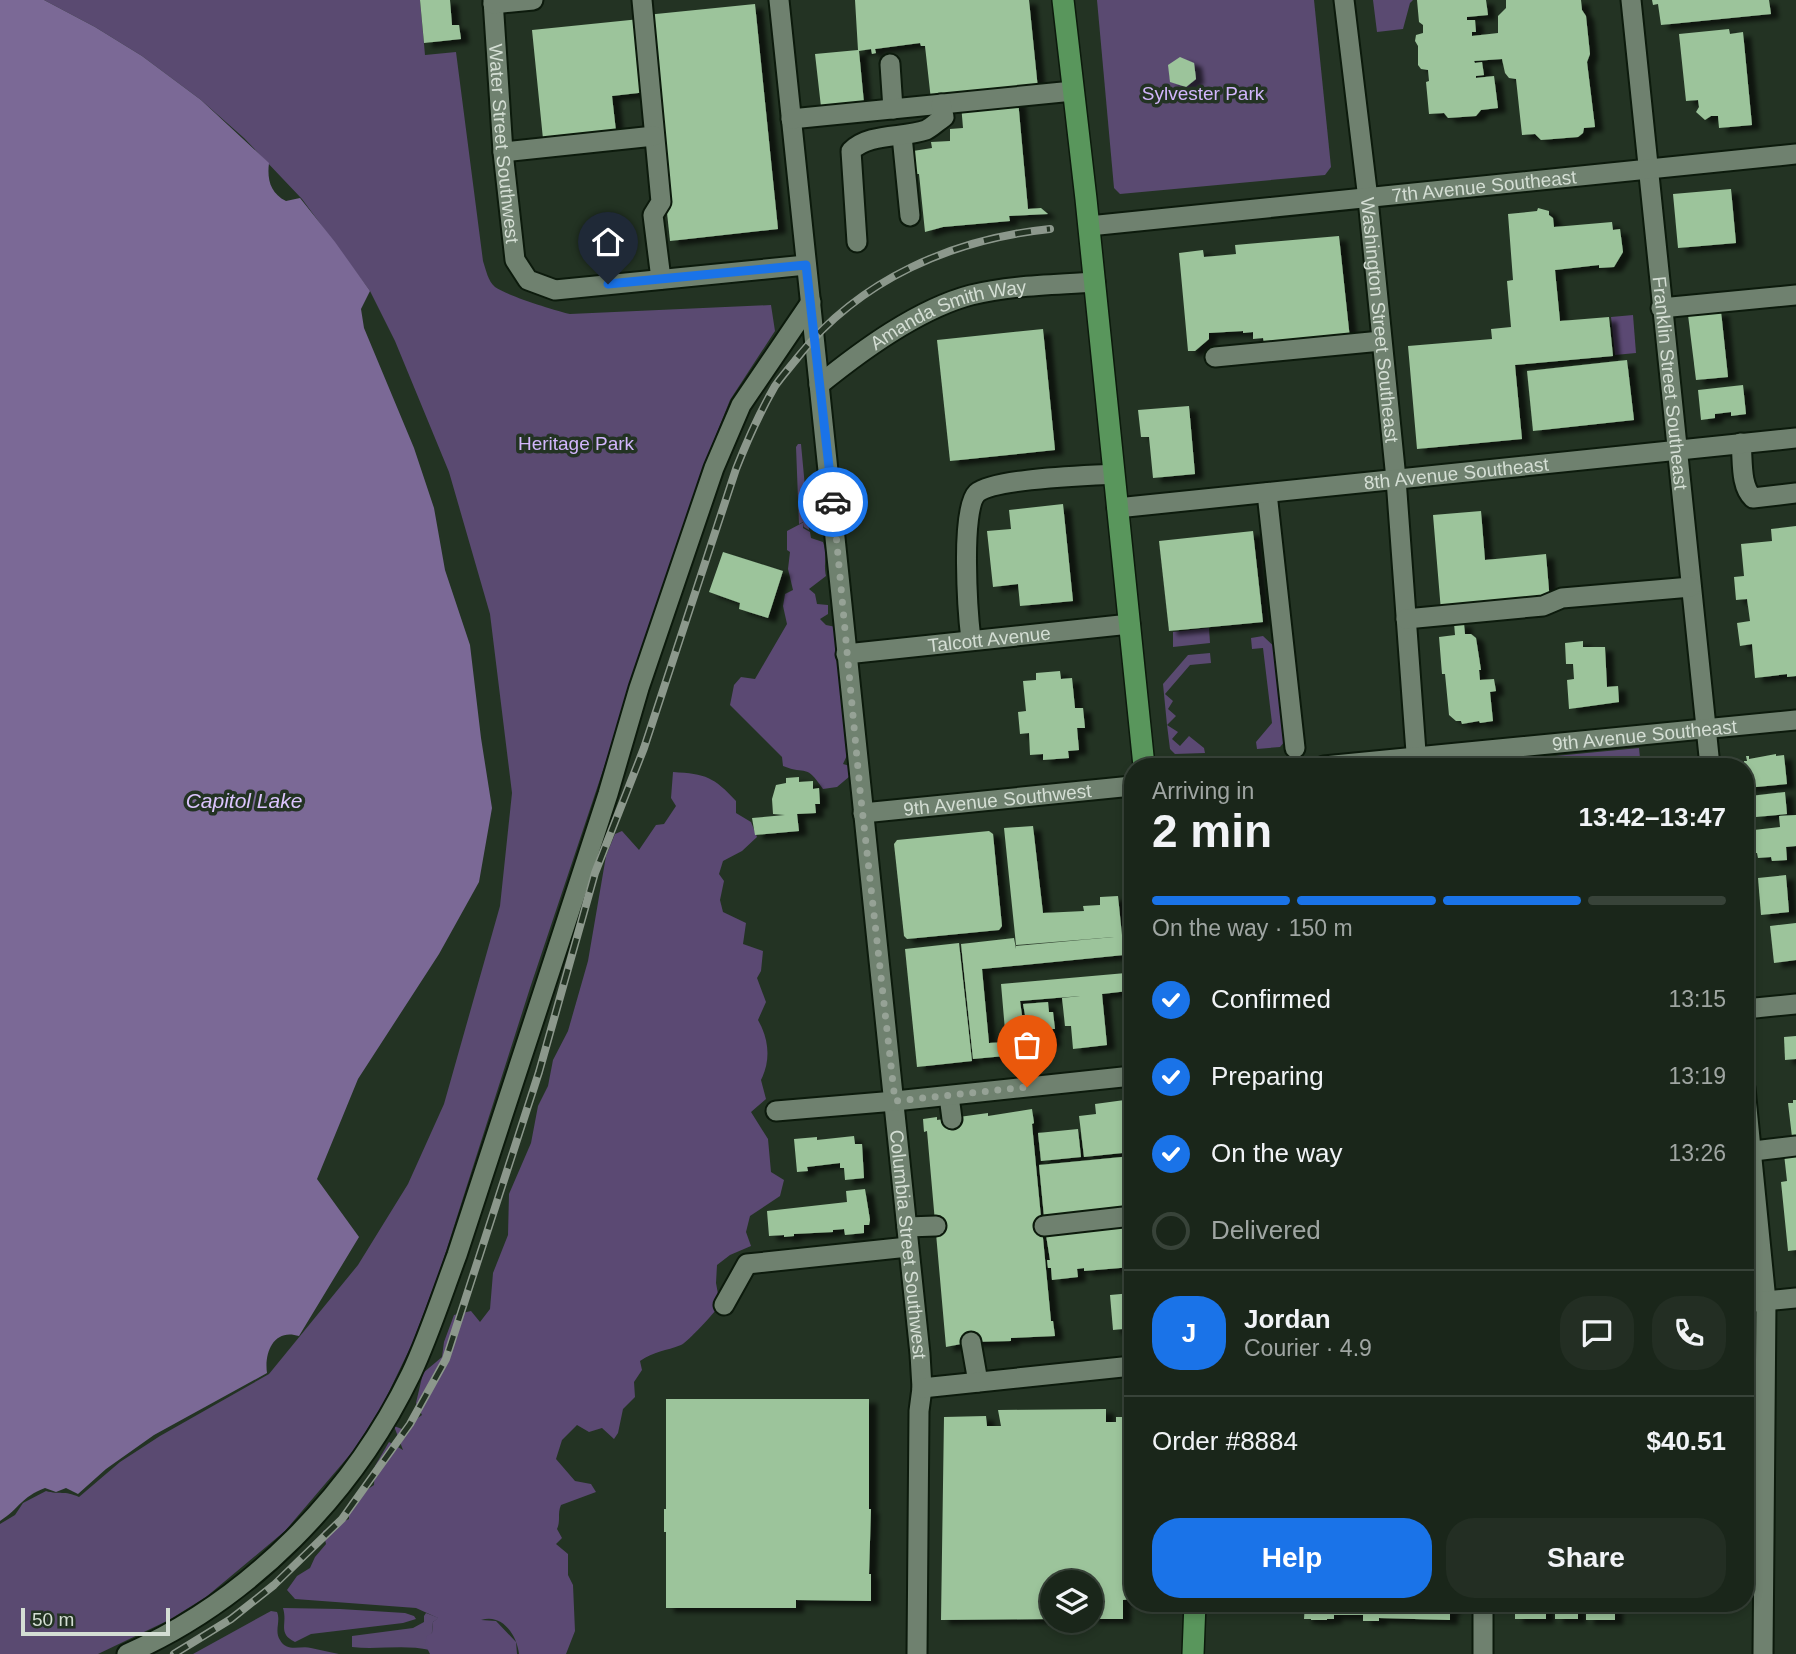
<!DOCTYPE html>
<meta charset="utf-8">
<style>
body{margin:0;font-family:Arial,sans-serif;background:#232e23;color:#f1f3f6;height:100vh;display:flex;flex-direction:column;font-size:26px;white-space:nowrap}
*{box-sizing:border-box;margin:0}
p{font-size:23px;color:#9fa5a2}
.icon{flex:none;width:38px;height:38px;fill:none;stroke:currentColor;stroke-width:2;stroke-linecap:round;stroke-linejoin:round}
.map{position:relative;flex:1;overflow:hidden}
.drawer{position:absolute;left:1124px;top:758px;width:630px;height:854px;display:flex;flex-direction:column;background:#1a261a;border-radius:28px;box-shadow:0 4px 10px #0003,0 0 0 2px #384339}
.drawer>*{flex:none}
.tools{position:absolute;left:1040px;top:1570px;display:grid;gap:14px}
.tools a{display:grid;place-items:center;width:63px;height:63px;border-radius:50%;background:#1a261a;box-shadow:0 4px 10px #0003,0 0 0 2px #384339;font-size:35px}
.scale{position:absolute;left:21px;bottom:18px;width:149px;box-sizing:border-box;padding-left:7px;border:4px solid #d4ded4;border-top:0;font-size:19px;line-height:24px;white-space:nowrap;color:#d4ded4;-webkit-text-stroke:5px #233323;paint-order:stroke}
.pin{position:absolute;display:grid;place-items:center;width:60px;height:60px;color:#fff;margin:-72px -30px;border-radius:50% 50% 50% 0;rotate:-45deg;box-shadow:0 0 7px #0007}
.pin .icon{rotate:45deg}
.courier{position:absolute;display:grid;place-items:center;width:70px;height:70px;margin:-35px;border:5px solid #1a73e8;border-radius:50%;background:#fff;color:#222;box-shadow:0 2px 9px #0007}
.headline em{font-style:normal;font-weight:700}
.headline div{display:flex;flex-direction:column-reverse}
.headline{display:flex;align-items:center;justify-content:space-between;height:119px;padding:0 28px}
h1{font-size:46px;font-weight:700;line-height:52px}
.bar{display:grid;grid-template-columns:repeat(4,1fr);gap:10px 7px;align-content:center;height:84px;padding:0 28px}
.bar i{height:9px;border-radius:5px;background:#384339}
.bar .on{background:#1a73e8}
.bar p{grid-column:span 4}
.line{display:flex;align-items:center;gap:18px;padding:0 28px;border-top:2px solid #384339}
.line div{flex:1}
.round{display:grid;place-items:center;flex:none;width:74px;height:74px;border-radius:28px;background:#232e23}
ol{padding:0 28px;list-style:none}
li{display:flex;align-items:center;gap:21px;height:77px}
li p{margin-inline-start:auto}
li .icon{padding:7px;border-radius:50%;background:#1a73e8;color:#fff;stroke-width:4}
li:last-child{color:#9fa5a2}
li i{width:38px;height:38px;border:4px solid #384339;border-radius:50%}
.cta{display:flex;gap:14px;margin-top:auto;padding:14px 28px}
.cta a{flex:1;height:80px;border-radius:28px;background:#1a73e8;color:#fff;font-size:28px;font-weight:700;line-height:80px;text-align:center}
.cta a+a{background:#232e23;color:#f1f3f6}
.map>svg:first-child{display:block}
.green{fill:#5a4a71}
.forest{fill:#5b4973}
.water{fill:#7b6996}
.building{fill:#9cc49b;filter:url(#shadow)}
.lines{fill:none;stroke-linecap:round;stroke-linejoin:round}
.minor-casing{stroke:#0c1a0c;stroke-width:23}
.major-casing{stroke:#0c1a0c;stroke-width:24}
.minor{stroke:#6f816f;stroke-width:19}
.major{stroke:#59965c;stroke-width:21}
.rail-casing{stroke:#8c988c;stroke-width:8}
.rail{stroke:#233323;stroke-width:5;stroke-dasharray:16;stroke-linecap:butt}
.done{stroke:#96a296;stroke-width:7;stroke-dasharray:0 12.6}
.route{stroke:#1a73e8;stroke-width:9}
.labels{text-anchor:middle;dominant-baseline:central;stroke-width:7;stroke-linejoin:round;paint-order:stroke}
.park-label{font-size:19px;fill:#d2b6fc;stroke:#233323}
.street-label{font-size:19px;fill:#d4ded4;stroke:#233323}
.water-label{font-size:21px;font-style:italic;fill:#dcc5fe;stroke:#233323}
</style>
<div class="map">
<svg width="1796" height="1654" viewBox="0 0 1796 1654">
<defs>
<filter id="shadow"><feDropShadow dx="8" dy="4.5" stdDeviation="2" flood-color="#0009"/></filter>
</defs>
<rect width="100%" height="100%" fill="#233323"/>
<g class="green">
<path d="M44,0H420L425,55L456,52L483,261C486,270 488,281 495,287C508,296 554,310 570,314L771,305L775,331L730,400L712,445L530,988L440,1270L412,1344L383,1404L354,1450L285,1531L206,1597L169,1620L98,1654H0V1524L15,1515L23,1503L46,1491C60,1495 64,1490 79,1497L120,1462L160,1436L269,1374L358,1265L408,1184L444,1104L500,906L512,793L490,614L449,472L395,341L370,291L302,199L244,138L201,100L142,56L95,27Z"/>
<polygon points="1097,0 1314,0 1331,167 1325,175 1120,194 1114,188"/>
<polygon points="1373,0 1413,0 1410,3 1403,29 1377,32"/>
<polygon points="798,444 801,444 809,530 804,527 803,522 799,524 796,447"/>
<polygon points="1209,628 1210,643 1173,647 1173,632"/>
<polygon points="1210,653 1211,663 1190,665 1165,694 1173,701 1168,709 1176,716 1167,725 1163,684 1188,655"/>
<polygon points="1639,748 1640,758 1556,766 1449,766"/>
<path d="M271,1611L277,1612C281,1621 274,1631 280,1640C287,1653 301,1645 311,1648C320,1650 329,1652 339,1654H193Z"/>
<path d="M426,1613L439,1618L433,1622L430,1650C404,1644 378,1650 352,1647V1636L413,1628L424,1622V1616Z"/>
</g>
<g class="forest">
<polygon points="1633,315 1636,353 1615,355 1611,317"/>
<path d="M804,522L803,528L810,532L811,538L823,542C828,556 823,562 826,576L809,589L815,594L817,604L828,605V614L820,619L826,625L841,628L854,666L839,675C845,688 847,704 848,719C848,733 842,737 849,751L843,764L850,766V776L837,787L823,789C805,762 807,776 783,766L782,757L730,705L734,685L741,677L755,679L787,624L783,606L785,594L793,590L788,569L790,552L787,550V531Z"/>
<polygon points="1263,636 1281,653 1290,735 1280,747 1257,749 1256,742 1272,723 1263,648 1252,649 1251,638"/>
<polygon points="1167,725 1178,732 1172,739 1180,746 1189,736 1204,748 1205,753 1175,754 1170,749"/>
<path d="M673,772C706,774 714,777 736,801V813L751,822L757,837L742,851L723,861L719,874L724,881L720,900L723,912L746,923L743,944L763,951L761,971L757,978L766,1002L758,1020C769,1039 771,1060 761,1080L766,1099L751,1112L768,1139L771,1172L784,1180L780,1196L750,1216L746,1232L751,1246L730,1255L717,1265L716,1283L720,1305C715,1312 688,1342 681,1345C666,1351 654,1351 640,1361L642,1370L634,1382L635,1397L623,1409L618,1433L614,1439L602,1428L589,1432L577,1425L562,1440L556,1459L575,1481L591,1484L596,1492L561,1505C557,1514 561,1520 557,1529L562,1538L556,1544L568,1554V1575L573,1585L575,1631L566,1654H519C517,1635 502,1613 481,1620L496,1621L516,1642L517,1654H430L425,1644L427,1636L432,1633L433,1622L438,1618L416,1608L295,1599L287,1590L297,1576L310,1568L315,1557L326,1544L323,1531L349,1519V1502L374,1485L375,1466L389,1442L403,1450L394,1426L402,1429L422,1415L416,1403L423,1373L442,1357L444,1342L454,1315L471,1311L480,1322L490,1309L493,1273L508,1235L509,1194L531,1143L538,1106L548,1086L553,1060L568,1031L588,961L606,856L615,834L622,831L639,850L656,825L664,824L676,806L671,798Z"/>
<path d="M283,1608L340,1609L405,1613L414,1616L416,1619L403,1623L311,1634L295,1642C277,1633 288,1624 283,1608Z"/>
</g>
<path class="water" d="M0,0H44L95,27L142,56L201,100L269,163C267,179 270,193 286,201L300,198L335,242L370,291L361,309L364,328L414,448L434,508L445,570L470,645L481,738L492,808L479,882L439,954L358,1079L317,1179L359,1237L299,1336C274,1328 264,1352 267,1373L154,1435L106,1469L78,1494L66,1488L56,1492L45,1488C21,1497 20,1508 0,1521Z"/>
<g class="building">
<polygon points="420,0 450,0 452,25 459,25 461,39 424,43"/>
<polygon points="855,0 1029,0 1038,89 931,100 925,46 921,46 920,43 875,49 876,53 872,54 871,49 859,51 864,103 821,107 815,54 858,50"/>
<polygon points="1417,0 1486,0 1488,15 1467,17 1467,20 1475,20 1476,32 1472,32 1472,36 1498,33 1498,16 1506,8 1506,0 1581,0 1582,10 1586,16 1590,54 1587,62 1595,127 1584,128 1583,133 1578,137 1541,140 1535,134 1522,135 1516,79 1509,78 1505,73 1502,59 1474,61 1475,63 1482,62 1484,75 1476,76 1476,78 1494,76 1498,108 1481,110 1476,116 1448,118 1444,113 1429,114 1426,82 1429,81 1428,70 1421,69 1418,65 1418,46 1415,41 1416,35 1423,33 1423,25 1419,22"/>
<polygon points="1652,0 1769,0 1771,14 1661,25 1658,4 1653,5"/>
<polygon points="755,4 778,229 670,241 646,15"/>
<polygon points="640,19 647,92 612,96 616,131 543,139 532,30"/>
<polygon points="1729,29 1730,34 1743,32 1752,125 1719,128 1718,116 1711,116 1705,120 1696,112 1699,107 1698,100 1686,101 1679,34"/>
<polygon points="1180,57 1194,63 1196,79 1186,87 1170,82 1168,65"/>
<polygon points="1018,100 1028,209 1041,208 1048,214 1009,216 1010,221 943,227 925,232 919,174 915,174 913,151 932,148 931,142 950,141 950,129 963,128 961,104"/>
<polygon points="1731,189 1736,243 1678,248 1673,194"/>
<polygon points="1538,208 1549,211 1549,215 1553,218 1554,227 1612,222 1613,230 1620,229 1623,252 1614,267 1599,268 1599,265 1555,270 1560,321 1609,317 1613,356 1515,365 1522,439 1417,449 1408,346 1492,339 1491,329 1511,327 1507,281 1513,280 1508,214 1537,211"/>
<polygon points="1339,236 1350,339 1265,348 1263,338 1253,339 1253,332 1243,333 1243,331 1209,333 1209,339 1195,351 1188,351 1179,253 1203,250 1204,257 1236,254 1235,245"/>
<polygon points="1721,311 1728,377 1696,380 1688,315"/>
<polygon points="1043,329 1055,450 950,461 937,340"/>
<polygon points="1627,360 1634,420 1533,431 1527,371"/>
<polygon points="1743,385 1746,414 1731,416 1731,412 1715,414 1715,418 1701,420 1698,390"/>
<polygon points="1189,406 1195,474 1153,478 1149,437 1141,437 1138,410"/>
<polygon points="1063,504 1073,601 1020,606 1018,584 993,587 987,531 1011,529 1009,510"/>
<polygon points="1481,511 1485,560 1546,554 1550,602 1441,611 1433,515"/>
<polygon points="1796,526 1796,676 1787,677 1787,674 1755,678 1752,644 1740,646 1737,623 1750,621 1747,599 1736,600 1734,577 1744,576 1741,544 1772,541 1771,529"/>
<polygon points="1253,531 1263,622 1169,631 1159,541"/>
<polygon points="723,552 783,571 768,618 739,609 740,603 709,592"/>
<polygon points="1454,623 1464,623 1465,634 1471,634 1476,638 1481,670 1479,670 1480,680 1494,679 1496,691 1490,692 1493,721 1480,723 1479,721 1462,724 1461,721 1456,721 1449,715 1445,674 1442,674 1439,637 1455,635"/>
<polygon points="1583,641 1583,647 1605,647 1607,687 1618,686 1619,702 1569,709 1567,680 1574,679 1573,664 1566,664 1565,643"/>
<polygon points="1060,671 1061,679 1072,678 1075,708 1083,708 1085,728 1077,728 1079,750 1068,751 1069,758 1043,760 1043,754 1030,755 1029,733 1020,734 1018,712 1026,711 1023,681 1036,680 1036,673"/>
<polygon points="1776,754 1776,756 1784,755 1787,784 1746,788 1744,761 1747,761 1746,756 1749,756 1749,759"/>
<polygon points="799,777 799,782 813,781 813,789 819,788 820,804 815,804 816,813 797,814 799,831 755,835 752,818 785,815 773,814 772,799 776,785 786,783 786,778"/>
<polygon points="1785,792 1787,814 1756,817 1755,808 1751,808 1750,796"/>
<polygon points="1796,815 1796,846 1786,847 1787,860 1772,861 1771,857 1758,858 1757,853 1752,853 1751,839 1755,838 1754,830 1780,827 1779,816"/>
<polygon points="1033,826 1043,913 1084,911 1083,906 1100,905 1100,897 1118,896 1124,955 982,969 989,1043 1006,1042 1001,984 1126,973 1128,991 1102,994 1107,1045 1073,1049 1071,1026 1065,1026 1062,998 1080,996 1020,1001 1022,1015 1025,1015 1023,1004 1048,1002 1049,1012 1053,1012 1055,1029 1052,1029 1053,1042 1028,1045 1027,1031 1024,1031 1026,1054 973,1059 961,944 1014,938 1016,949 1016,946 1114,937 1016,945 1004,828"/>
<polygon points="989,831 993,834 1002,926 999,930 907,939 904,936 894,844 897,840"/>
<polygon points="1786,875 1789,912 1761,915 1758,878"/>
<polygon points="1796,923 1796,960 1774,963 1770,926"/>
<polygon points="959,943 972,1061 917,1067 905,949"/>
<polygon points="1796,1036 1796,1059 1785,1060 1784,1037"/>
<polygon points="1132,1099 1132,1119 1125,1119 1126,1127 1132,1126 1132,1152 1084,1157 1079,1116 1096,1114 1095,1104"/>
<polygon points="1793,1100 1796,1100 1796,1137 1792,1137 1788,1103 1793,1103"/>
<polygon points="1032,1109 1034,1123 1032,1124 1051,1321 1053,1321 1055,1336 1011,1338 1011,1341 971,1342 946,1347 927,1131 924,1132 923,1119 937,1117 937,1120 988,1113 988,1116"/>
<polygon points="1078,1129 1081,1157 1041,1161 1038,1133"/>
<polygon points="854,1136 855,1144 862,1144 864,1178 845,1180 844,1168 840,1168 840,1163 807,1167 808,1171 797,1172 794,1139 817,1137 817,1140"/>
<polygon points="1796,1149 1796,1250 1788,1251 1781,1182 1787,1181 1784,1154"/>
<polygon points="1132,1156 1132,1209 1044,1217 1039,1165"/>
<polygon points="865,1189 870,1220 869,1225 864,1225 864,1233 845,1235 844,1229 833,1230 833,1232 794,1234 794,1236 784,1237 784,1235 769,1236 767,1211 847,1202 846,1191"/>
<polygon points="1130,1224 1132,1267 1084,1271 1084,1268 1077,1269 1078,1277 1052,1280 1051,1268 1048,1268 1047,1260 1050,1260 1046,1235"/>
<polygon points="1132,1293 1132,1328 1113,1330 1110,1295"/>
<polygon points="666,1399 869,1399 869,1509 871,1509 869,1574 871,1574 871,1601 796,1600 796,1608 666,1608 666,1532 664,1532 664,1509 666,1509"/>
<polygon points="1106,1409 1106,1422 1116,1422 1116,1417 1132,1417 1132,1599 1123,1600 1123,1619 1090,1619 1090,1582 1052,1582 1052,1619 941,1620 944,1417 986,1416 987,1426 1001,1426 998,1410"/>
<polygon points="1305,1603 1453,1603 1453,1609 1450,1610 1450,1620 1379,1618 1379,1621 1363,1621 1363,1615 1334,1615 1334,1619 1327,1619 1327,1620 1311,1620 1311,1619 1304,1619"/>
<rect x="1515" y="1603" width="31" height="16"/>
<rect x="1555" y="1603" width="23" height="16"/>
<rect x="1586" y="1603" width="29" height="17"/>
</g>
<g class="lines">
<defs>
<g id="minor">
<path id="s1" d="M493,0L503,152L515,260L528,280L555,290L806,265"/>
<polyline points="642,0 661,202 653,215 661,279"/>
<path id="s2" d="M779,0L920,1354L922,1388L919,1411L917,1654"/>
<path id="s3" d="M1344,0L1368,199L1396,479L1417,766"/>
<path id="s4" d="M1631,0L1710,766"/>
<polyline points="493,4 533,0"/>
<polyline points="890,64 893,109"/>
<polyline points="791,119 1073,91"/>
<polyline points="902,136 910,216"/>
<polyline points="503,152 654,136"/>
<path id="s5" d="M1089,226L1796,154"/>
<path d="M857,242L851,151C868,133 903,138 926,130C932,127 938,121 944,117L941,104"/>
<polyline points="1661,308 1796,295"/>
<polyline points="1215,357 1381,341"/>
<path id="s6" d="M819,385C862,350 918,309 971,295C1011,285 1054,285 1095,282"/>
<path d="M1741,443C1743,460 1740,486 1753,498L1796,493"/>
<polyline points="1267,493 1295,748"/>
<path id="s7" d="M1117,508L1796,438"/>
<polyline points="1406,619 1543,606 1562,598 1691,587"/>
<path d="M971,640C968,615 960,509 977,493C995,478 1087,476 1114,474"/>
<path id="s8" d="M846,654L1130,624"/>
<path id="s9" d="M1324,766L1796,720"/>
<path id="s10" d="M863,813L1132,786"/>
<polyline points="1745,1009 1796,1004"/>
<polyline points="1745,1088 1766,1301 1763,1654"/>
<polyline points="949,1096 952,1119"/>
<polyline points="776,1111 895,1101 1132,1076"/>
<polyline points="1745,1152 1796,1146"/>
<polyline points="1044,1226 1132,1216"/>
<polyline points="907,1227 936,1226"/>
<polyline points="1745,1303 1796,1298"/>
<polyline points="724,1305 747,1264 908,1247"/>
<polyline points="971,1342 978,1382"/>
<polyline points="922,1388 1132,1366"/>
<path d="M127,1654C250,1600 353,1494 411,1374C429,1336 442,1295 457,1255L608,794L639,688L714,468L741,405L811,302"/>
<polyline points="1483,1654 1483,1603"/>
</g>
<g id="major">
<polyline points="1063,0 1086,199 1144,766"/>
<polyline points="1193,1654 1195,1603"/>
</g>
</defs>
<use href="#minor" class="minor-casing"/>
<use href="#major" class="major-casing"/>
<use href="#minor" class="minor"/>
<use href="#major" class="major"/>
<defs>
<path id="rail" d="M174,1654L231,1619L274,1585L342,1519L410,1424L446,1359L539,1072L595,873L644,748L736,469C747,441 760,412 775,386C782,376 791,366 798,357C860,279 953,239 1050,229"/>
</defs>
<use href="#rail" class="rail-casing"/>
<use href="#rail" class="rail"/>
</g>
<g class="lines">
<polyline class="done" points="833,502 860,790 895,1101 1027,1087"/>
<polyline class="route" points="608,284 806,265 833,502"/>
</g>
<g class="labels">
<g class="park-label">
<text x="1203" y="93">Sylvester Park</text>
<text x="576" y="443">Heritage Park</text>
</g>
<g class="street-label">
<text stroke="none"><textPath href="#s1" startOffset="144">Water Street Southwest</textPath></text>
<text stroke="none"><textPath href="#s5" startOffset="397">7th Avenue Southeast</textPath></text>
<text stroke="none"><textPath href="#s6" startOffset="150">Amanda Smith Way</textPath></text>
<text stroke="none"><textPath href="#s3" startOffset="322">Washington Street Southeast</textPath></text>
<text stroke="none"><textPath href="#s4" startOffset="385">Franklin Street Southeast</textPath></text>
<text stroke="none"><textPath href="#s7" startOffset="341">8th Avenue Southeast</textPath></text>
<text stroke="none"><textPath href="#s8" startOffset="144">Talcott Avenue</textPath></text>
<text stroke="none"><textPath href="#s9" startOffset="322">9th Avenue Southeast</textPath></text>
<text stroke="none"><textPath href="#s10" startOffset="135">9th Avenue Southwest</textPath></text>
<text stroke="none"><textPath href="#s2" startOffset="1251">Columbia Street Southwest</textPath></text>
</g>
<g class="water-label">
<text x="244" y="800">Capitol Lake</text>
</g>
</g>
</svg>
<div class="tools">
<a><svg class="icon" aria-label="layers" viewBox="0 0 24 24"><path d="M12 4l9 5-9 5-9-5zM3 14l9 5 9-5"/></svg></a>
</div>
<div class="scale">50 m</div>
<div class="pin" style="left:1027px;top:1087px;background:#ea580c"><svg class="icon" aria-label="bag" viewBox="0 0 24 24"><path d="M5 8h14l-1 12H6zM9 8a3 3 0 0 1 6 0"/></svg></div>
<div class="pin" style="left:608px;top:284px;background:#1f2937"><svg class="icon" aria-label="home" viewBox="0 0 24 24"><path d="M3 11l9-7 9 7M6 9v11h12V9"/></svg></div>
<div class="courier" style="left:833px;top:502px"><svg class="icon" aria-label="car" viewBox="0 0 24 24"><path d="M5 17H2v-5l4-1 3-4h7l3 4 3 1v5h-3M9 17h6M6 11h13"/><circle cx="7" cy="17" r="2"/><circle cx="17" cy="17" r="2"/></svg></div>
<section class="drawer">
<div class="headline"><div><h1>2 min</h1><p>Arriving in</p></div><em>13:42–13:47</em></div>
<div class="bar"><i class="on"></i><i class="on"></i><i class="on"></i><i></i><p>On the way · 150 m</p></div>
<ol>
<li><svg class="icon" aria-label="check" viewBox="0 0 24 24"><path d="M5 12l5 5 9-10"/></svg>Confirmed<p>13:15</p></li>
<li><svg class="icon" aria-label="check" viewBox="0 0 24 24"><path d="M5 12l5 5 9-10"/></svg>Preparing<p>13:19</p></li>
<li><svg class="icon" aria-label="check" viewBox="0 0 24 24"><path d="M5 12l5 5 9-10"/></svg>On the way<p>13:26</p></li>
<li><i></i>Delivered</li>
</ol>
<div class="line" style="height:126px"><b class="round" style="background:#1a73e8;color:#fff">J</b><div><b>Jordan</b><p>Courier · 4.9</p></div><a class="round"><svg class="icon" aria-label="chat" viewBox="0 0 24 24"><path d="M4 5h16v11H9l-5 4z"/></svg></a><a class="round"><svg class="icon" aria-label="phone" viewBox="0 0 24 24"><path d="M5 4h4l2 5-3 2q2 4 5 5l2-3 5 2v4C11 20 4 13 5 4z"/></svg></a></div>
<div class="line" style="height:91px"><div>Order #8884</div><b>$40.51</b></div>
<div class="cta"><a>Help</a><a>Share</a></div>
</section>
</div>
